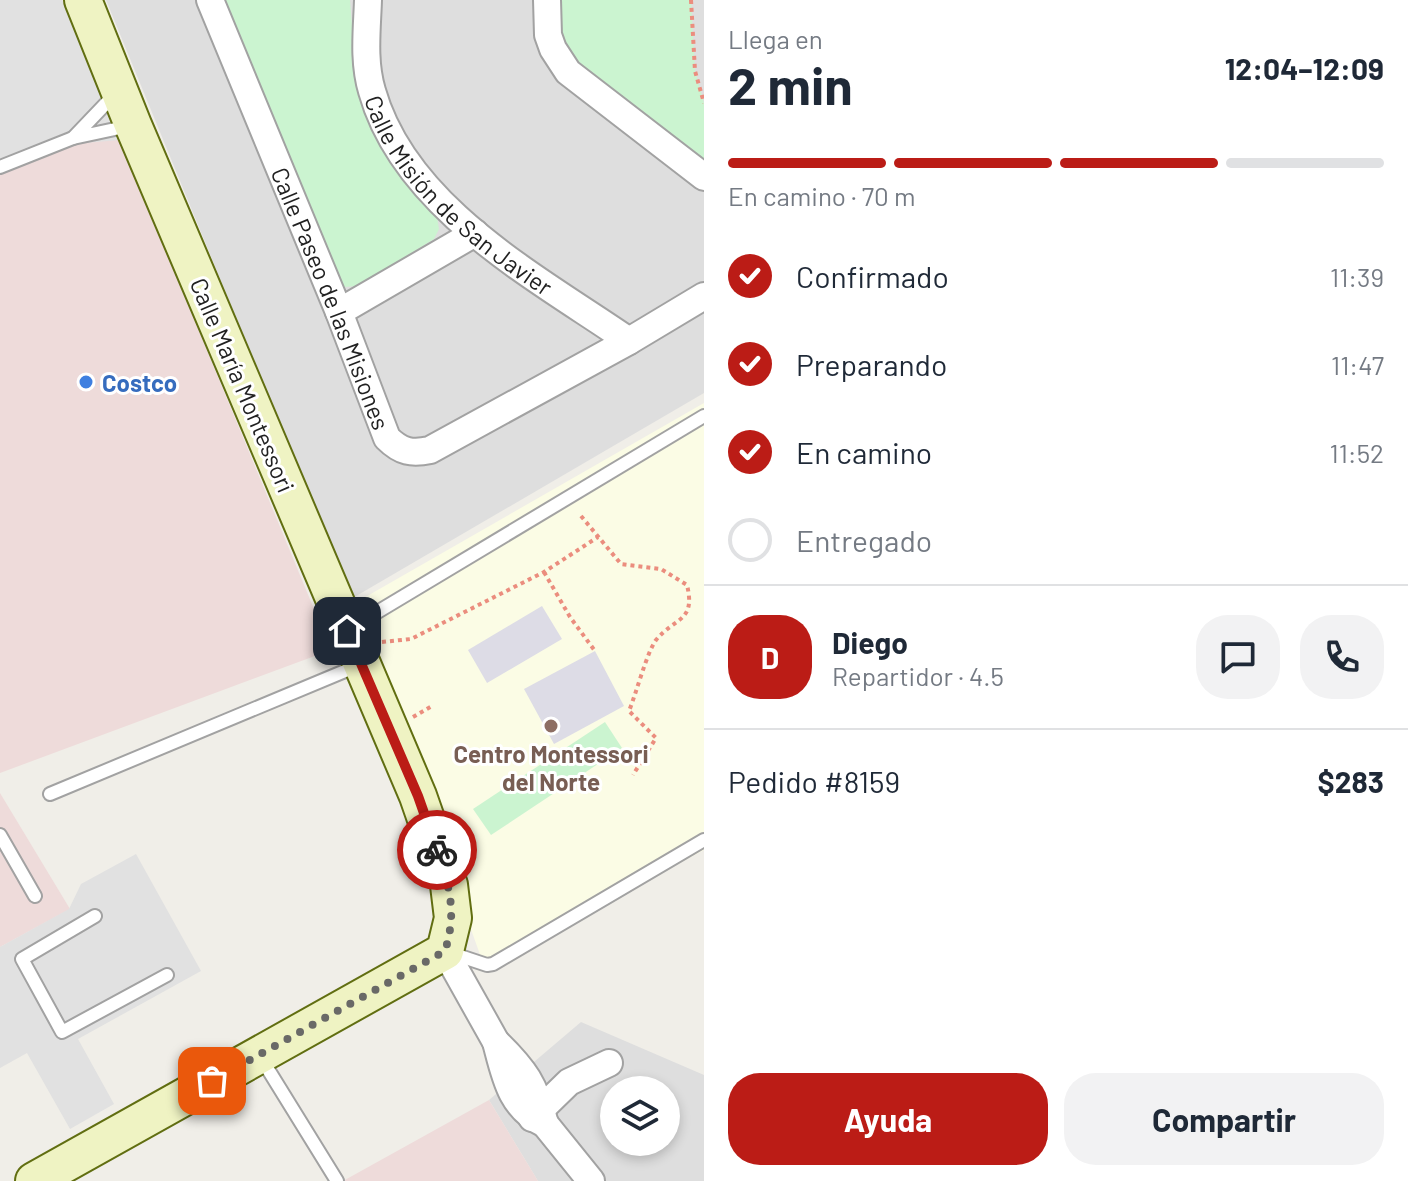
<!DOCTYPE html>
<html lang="es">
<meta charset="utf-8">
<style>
body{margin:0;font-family:Barlow,sans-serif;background:#f2f2f3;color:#1f2937;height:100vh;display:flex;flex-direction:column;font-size:30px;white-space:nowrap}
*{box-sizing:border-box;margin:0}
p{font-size:26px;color:#747a83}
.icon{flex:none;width:44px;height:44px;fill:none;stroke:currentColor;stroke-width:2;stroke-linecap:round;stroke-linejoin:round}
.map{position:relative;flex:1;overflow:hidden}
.side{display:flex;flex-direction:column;background:#fff;width:704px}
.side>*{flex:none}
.fabs{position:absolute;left:600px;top:1076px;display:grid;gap:16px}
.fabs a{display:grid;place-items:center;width:80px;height:80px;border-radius:50%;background:#fff;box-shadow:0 4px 12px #0003;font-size:40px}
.pin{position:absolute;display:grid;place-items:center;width:68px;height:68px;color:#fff;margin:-34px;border-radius:16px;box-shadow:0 4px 12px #0006}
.courier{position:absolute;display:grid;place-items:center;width:80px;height:80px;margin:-40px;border:6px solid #bb1c16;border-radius:50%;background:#fff;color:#222;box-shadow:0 2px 10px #0007}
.summary em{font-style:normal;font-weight:700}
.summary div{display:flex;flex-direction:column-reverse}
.summary{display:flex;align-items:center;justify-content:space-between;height:136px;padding:0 24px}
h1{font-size:52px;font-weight:700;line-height:60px}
.bar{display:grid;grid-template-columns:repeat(4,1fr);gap:12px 8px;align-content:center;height:96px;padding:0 24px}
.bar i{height:10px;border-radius:6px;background:#e0e1e3}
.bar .selected{background:#bb1c16}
.bar p{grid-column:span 4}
.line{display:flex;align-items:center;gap:20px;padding:0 24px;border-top:2px solid #e0e1e3}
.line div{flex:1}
.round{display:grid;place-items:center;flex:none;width:84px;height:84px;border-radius:32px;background:#f2f2f3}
ol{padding:0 24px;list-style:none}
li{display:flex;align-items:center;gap:24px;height:88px}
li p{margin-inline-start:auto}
li .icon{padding:8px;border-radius:50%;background:#bb1c16;color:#fff;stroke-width:4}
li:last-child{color:#747a83}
li i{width:44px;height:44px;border:4px solid #e0e1e3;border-radius:50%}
.primary-button{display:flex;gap:16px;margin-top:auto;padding:16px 24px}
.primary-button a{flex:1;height:92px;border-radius:32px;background:#bb1c16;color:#fff;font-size:32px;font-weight:700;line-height:92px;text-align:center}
.primary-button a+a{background:#f2f2f3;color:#1f2937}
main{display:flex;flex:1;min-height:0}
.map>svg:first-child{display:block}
.residential{fill:#dedede;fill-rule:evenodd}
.commercial{fill:#eedbda}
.education{fill:#fbfce5}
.park{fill:#cbf4d0}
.parking{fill:#e1e1e1}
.plaza{fill:#dddce6}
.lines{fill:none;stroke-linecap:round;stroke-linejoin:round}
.lane-casing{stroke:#a2a2a2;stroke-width:16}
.street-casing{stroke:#a2a2a2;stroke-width:30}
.secondary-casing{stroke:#616e11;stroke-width:40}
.path{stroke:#eb8d7e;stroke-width:4;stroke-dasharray:4 4;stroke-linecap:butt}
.lane{stroke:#fff;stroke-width:12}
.street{stroke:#fff;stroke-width:26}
.secondary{stroke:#eff3c3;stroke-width:36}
.done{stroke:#696967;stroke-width:8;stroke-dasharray:0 14.4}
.route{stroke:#bb1c16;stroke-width:10}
.shop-dot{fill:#3f7fe0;stroke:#fff;stroke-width:3}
.education-dot{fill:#8d6e63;stroke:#fff;stroke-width:3}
.labels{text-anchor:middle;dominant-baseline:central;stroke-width:6;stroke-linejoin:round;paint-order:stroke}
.street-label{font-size:24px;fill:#212121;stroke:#fff}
.shop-label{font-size:24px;font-weight:bold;fill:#366cbe;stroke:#fff;text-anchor:start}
.education-label{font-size:24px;font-weight:bold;fill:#785e54;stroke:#fff}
</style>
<main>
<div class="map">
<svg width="704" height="1181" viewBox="0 0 704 1181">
<rect width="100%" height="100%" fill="#f0eee8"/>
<g class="residential">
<polygon points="106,0 704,0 704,393 351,599"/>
<path d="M581,1022L704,1075V1181H538L489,1100ZM614,1090H666V1142H614Z"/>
</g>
<g class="commercial">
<polygon points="0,0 62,0 331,650 0,773"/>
<polygon points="0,793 70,909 0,947"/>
<polygon points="489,1100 538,1181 343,1181"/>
</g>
<polygon class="education" points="704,403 704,850 498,961 483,963 355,603"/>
<g class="park">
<path d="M226,0H350C354,48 355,100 380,144C396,170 418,194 437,217L439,229L434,239L358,286L344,287L333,277L225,12Z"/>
<polygon points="548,0 691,0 695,71 704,103 704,164 567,63"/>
<polygon points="605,722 622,748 491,835 473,809"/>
</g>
<g class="parking">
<polygon points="0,0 62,0 120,140 73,144 0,174"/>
<polygon points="136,854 201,971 78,1039 114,1104 70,1129 27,1053 0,1068 0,947 69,909 81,884"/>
</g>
<g class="plaza">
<polygon points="542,606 562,639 487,683 468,650"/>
<polygon points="595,651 624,706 554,744 524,689"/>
</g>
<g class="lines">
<defs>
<g id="lane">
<polyline points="115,94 73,138 129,126"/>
<polyline points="0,167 73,138"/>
<polyline points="349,629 704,416"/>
<polyline points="50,794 357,666"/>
<polyline points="0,835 35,896"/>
<polyline points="95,916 22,959 62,1032 167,975"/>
<polyline points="448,952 487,965 493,964 704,840"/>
<polyline points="261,1058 337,1181"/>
</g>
<g id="street">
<path id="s1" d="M210,0L339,312L387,438C401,452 412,454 430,450L629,341L704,296"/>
<path id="s2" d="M368,0C367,30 363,61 372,91C405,208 536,277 629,341"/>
<polyline points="547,0 548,35 553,49 568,72 704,177"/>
<polyline points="339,312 475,233"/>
<polyline points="445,951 496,1042"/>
<path d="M496,1042C525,1070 535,1085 545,1124C510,1108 505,1076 496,1042Z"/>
<polyline points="532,1118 569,1082 609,1063"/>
<polyline points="545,1124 591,1181"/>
</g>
<polyline id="secondary" points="34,1181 445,951 453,918 449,885 418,796 133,125 83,0"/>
</defs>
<use href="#lane" class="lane-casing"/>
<use href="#street" class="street-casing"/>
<use href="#secondary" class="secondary-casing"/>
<g class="path">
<polyline points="691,0 695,71 704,103"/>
<path d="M581,516L621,564L661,569L687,585C696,622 675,617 656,640C647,652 636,694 629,711L656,738L633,775"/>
<polyline points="544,572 570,617 595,651"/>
<polyline points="382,642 411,639 544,572 598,537"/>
<polyline points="413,717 432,706"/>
</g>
<use href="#lane" class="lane"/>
<use href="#street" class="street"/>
<use href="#secondary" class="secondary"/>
</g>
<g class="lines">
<path class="done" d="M212,1081L445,951C457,912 450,888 437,850"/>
<polyline class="route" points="347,631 418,796 437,850"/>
</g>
<circle class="shop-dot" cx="86" cy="382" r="8"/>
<circle class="education-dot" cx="551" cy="726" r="8"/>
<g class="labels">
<g class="street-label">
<text stroke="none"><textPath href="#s2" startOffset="230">Calle Misión de San Javier</textPath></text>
<text stroke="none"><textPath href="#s1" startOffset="322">Calle Paseo de las Misiones</textPath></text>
<text transform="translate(243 385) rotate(67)">Calle María Montessori</text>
</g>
<g class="shop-label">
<text x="102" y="382">Costco</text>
</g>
<g class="education-label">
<text x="551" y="753">Centro Montessori<tspan x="551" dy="28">del Norte</tspan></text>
</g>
</g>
</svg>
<div class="fabs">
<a><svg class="icon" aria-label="layers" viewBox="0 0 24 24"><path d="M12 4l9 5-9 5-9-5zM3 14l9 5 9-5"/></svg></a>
</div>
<div class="pin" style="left:212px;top:1081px;background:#ea580c"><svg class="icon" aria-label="bag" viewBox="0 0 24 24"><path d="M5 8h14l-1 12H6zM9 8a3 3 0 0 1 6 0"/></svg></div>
<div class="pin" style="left:347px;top:631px;background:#1f2937"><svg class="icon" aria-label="home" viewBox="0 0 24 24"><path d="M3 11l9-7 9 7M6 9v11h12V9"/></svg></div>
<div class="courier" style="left:437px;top:850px"><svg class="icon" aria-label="bike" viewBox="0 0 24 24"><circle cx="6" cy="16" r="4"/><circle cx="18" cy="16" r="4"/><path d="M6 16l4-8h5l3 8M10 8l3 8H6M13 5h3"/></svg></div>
</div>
<section class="side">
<div class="summary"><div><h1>2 min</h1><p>Llega en</p></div><em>12:04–12:09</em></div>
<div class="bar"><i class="selected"></i><i class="selected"></i><i class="selected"></i><i></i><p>En camino · 70 m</p></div>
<ol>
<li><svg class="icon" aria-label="check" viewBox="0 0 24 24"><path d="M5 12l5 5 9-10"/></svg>Confirmado<p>11:39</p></li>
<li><svg class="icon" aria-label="check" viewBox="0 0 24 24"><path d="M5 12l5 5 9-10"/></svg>Preparando<p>11:47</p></li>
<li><svg class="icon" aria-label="check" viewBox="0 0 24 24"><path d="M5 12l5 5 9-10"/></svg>En camino<p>11:52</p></li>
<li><i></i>Entregado</li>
</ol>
<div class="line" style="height:144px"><b class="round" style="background:#bb1c16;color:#fff">D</b><div><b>Diego</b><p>Repartidor · 4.5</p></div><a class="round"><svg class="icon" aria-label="chat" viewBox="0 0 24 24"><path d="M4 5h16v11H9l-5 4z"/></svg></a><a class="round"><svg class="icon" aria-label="phone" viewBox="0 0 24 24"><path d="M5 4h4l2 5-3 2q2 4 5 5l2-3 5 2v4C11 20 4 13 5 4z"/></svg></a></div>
<div class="line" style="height:104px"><div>Pedido #8159</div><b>$283</b></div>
<div class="primary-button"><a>Ayuda</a><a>Compartir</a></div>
</section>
</main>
